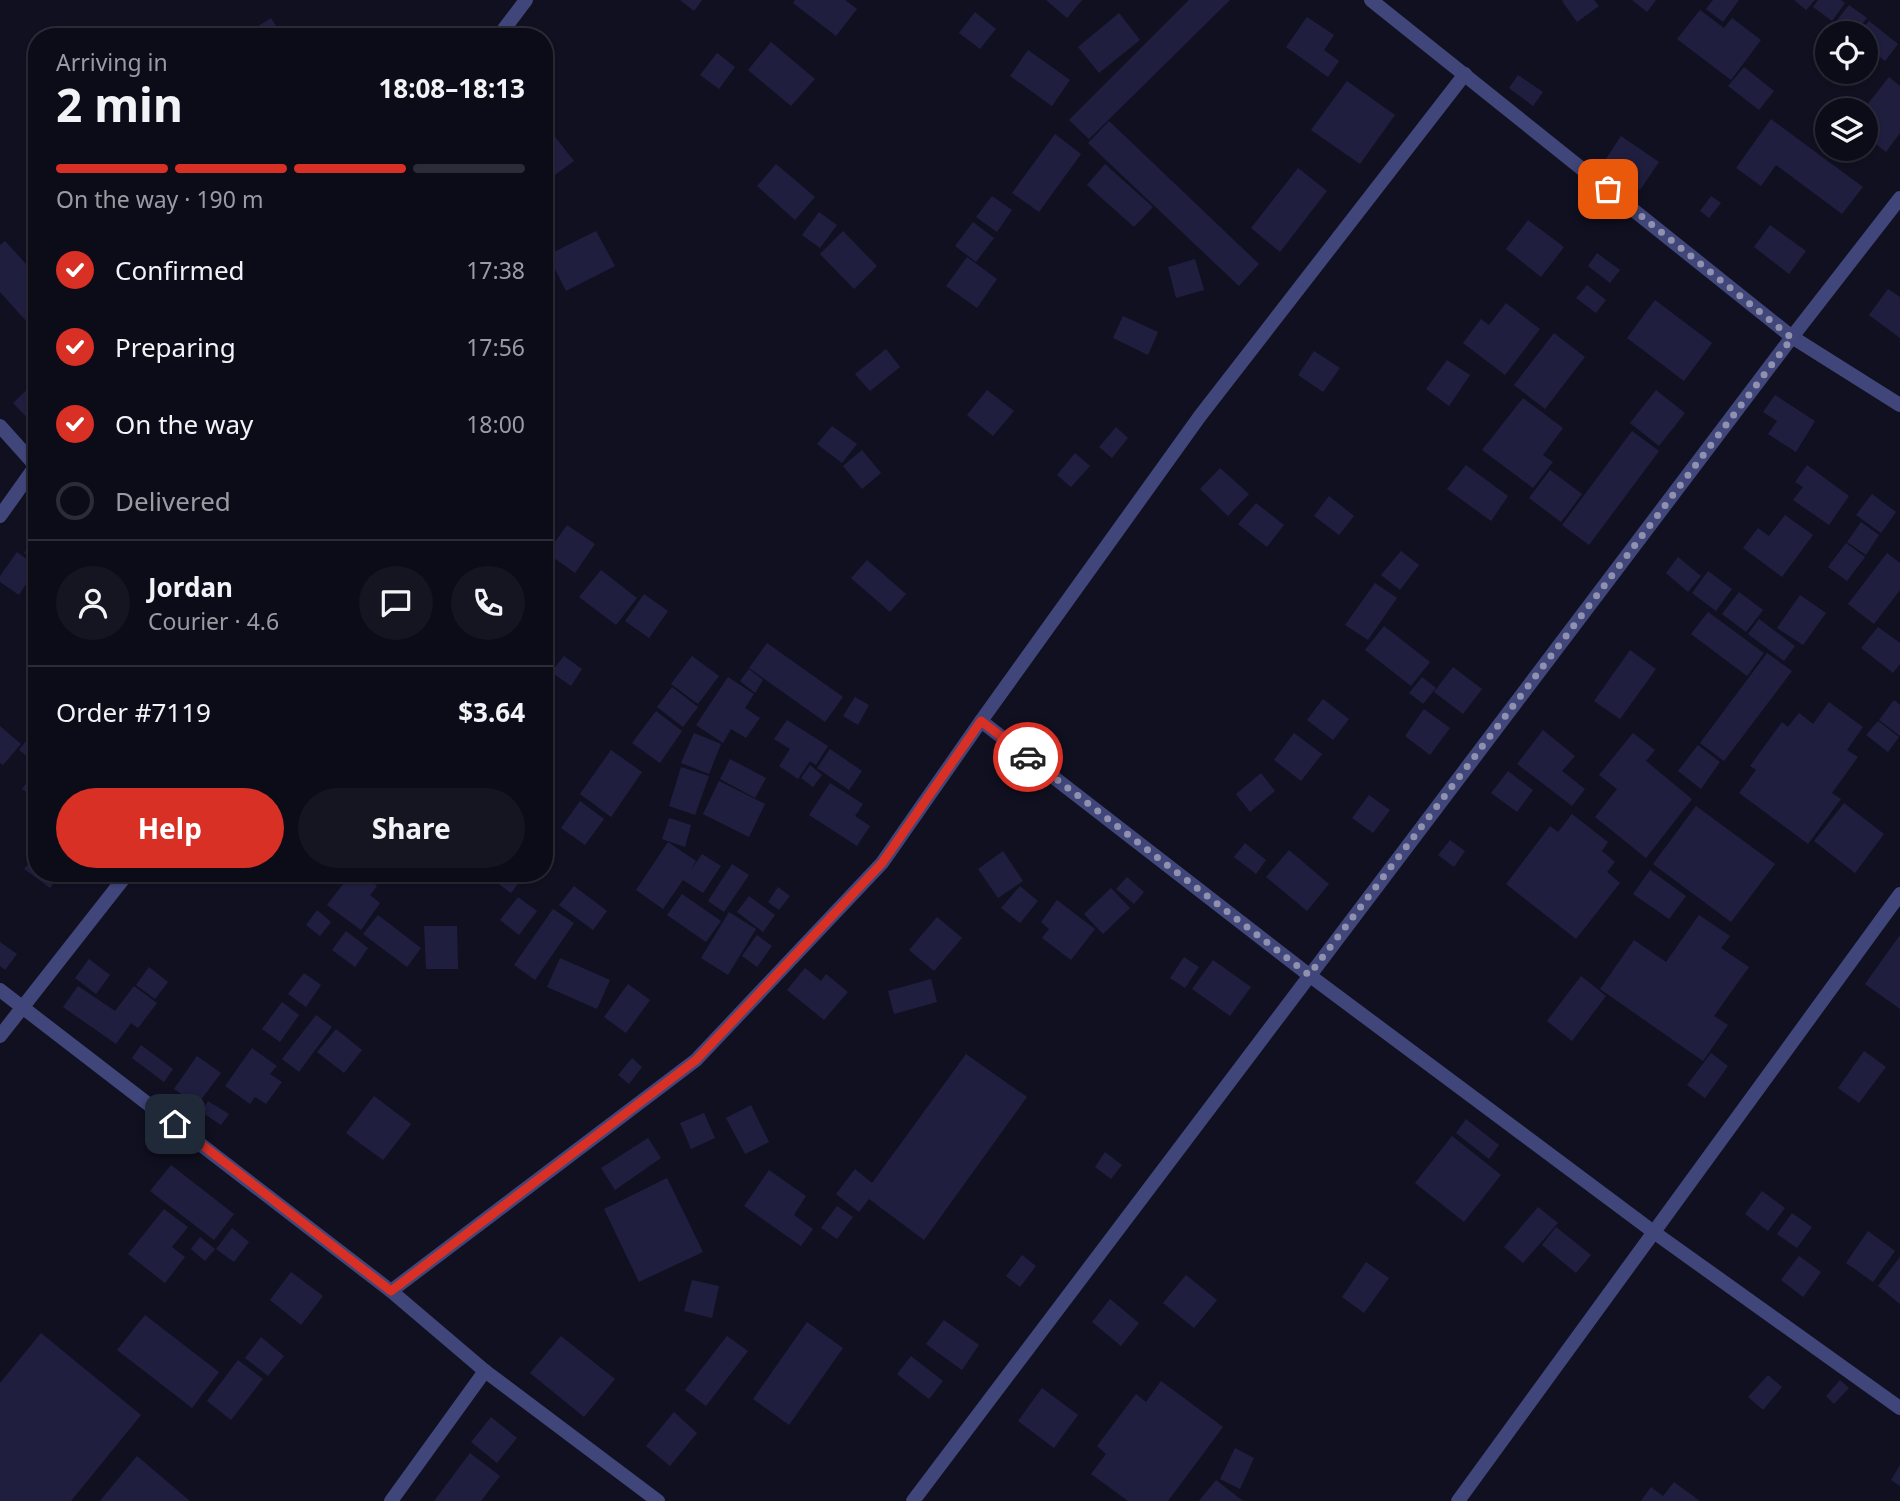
<!DOCTYPE html>
<meta charset="utf-8">
<style>
body{margin:0;font-family:"Noto Sans",sans-serif;background:#151522;color:#f1f3f6;height:100vh;display:flex;flex-direction:column;font-size:26px;white-space:nowrap}
*{box-sizing:border-box;margin:0}
p{font-size:23px;color:#9a9ba2}
.icon{flex:none;width:38px;height:38px;fill:none;stroke:currentColor;stroke-width:2;stroke-linecap:round;stroke-linejoin:round}
.map{position:relative;flex:1;overflow:hidden}
.panel{position:absolute;left:28px;top:28px;width:525px;height:854px;display:flex;flex-direction:column;background:#0c0c19;border-radius:28px;box-shadow:0 2px 5px #0004,0 0 0 2px #2c2c38}
.panel>*{flex:none}
.buttons{position:absolute;left:1815px;top:21px;display:grid;gap:14px}
.buttons a{display:grid;place-items:center;width:63px;height:63px;border-radius:50%;background:#0c0c19;box-shadow:0 2px 5px #0004,0 0 0 2px #2c2c38;font-size:35px}
.pin{position:absolute;display:grid;place-items:center;width:60px;height:60px;color:#fff;margin:-30px;border-radius:14px;box-shadow:0 4px 10px #0006}
.courier{position:absolute;display:grid;place-items:center;width:70px;height:70px;margin:-35px;border:5px solid #d93025;border-radius:50%;background:#fff;color:#222;box-shadow:0 2px 9px #0007}
.overview em{font-style:normal;font-weight:700}
.overview div{display:flex;flex-direction:column-reverse}
.overview{display:flex;align-items:center;justify-content:space-between;height:119px;padding:0 28px}
h1{font-size:46px;font-weight:700;line-height:52px}
.bar{display:grid;grid-template-columns:repeat(4,1fr);gap:10px 7px;align-content:center;height:84px;padding:0 28px}
.bar i{height:9px;border-radius:5px;background:#2c2c38}
.bar .current{background:#d93025}
.bar p{grid-column:span 4}
.line{display:flex;align-items:center;gap:18px;padding:0 28px;border-top:2px solid #2c2c38}
.line div{flex:1}
.round{display:grid;place-items:center;flex:none;width:74px;height:74px;border-radius:37px;background:#151522}
ol{padding:0 28px;list-style:none}
li{display:flex;align-items:center;gap:21px;height:77px}
li p{margin-inline-start:auto}
li .icon{padding:7px;border-radius:50%;background:#d93025;color:#fff;stroke-width:4}
li:last-child{color:#9a9ba2}
li i{width:38px;height:38px;border:4px solid #2c2c38;border-radius:50%}
.button{display:flex;gap:14px;margin-top:auto;padding:14px 28px}
.button a{flex:1;height:80px;border-radius:42px;background:#d93025;color:#fff;font-size:28px;font-weight:700;line-height:80px;text-align:center}
.button a+a{background:#151522;color:#f1f3f6}
.map>svg:first-child{display:block}
.building{fill:#201e3f}
.lines{fill:none;stroke-linecap:round;stroke-linejoin:round}
.minor{stroke:#40467a;stroke-width:14}
.done{stroke:#9091ae;stroke-width:7;stroke-dasharray:0 12.6}
.route{stroke:#d93025;stroke-width:9}
</style>
<div class="map">
<svg width="1900" height="1501" viewBox="0 0 1900 1501">
<rect width="100%" height="100%" fill="#101021"/>
<g class="building">
<polygon points="680,0 702,0 694,11"/>
<polygon points="795,0 845,0 857,9 836,36 793,3"/>
<polygon points="1046,0 1082,0 1067,18"/>
<polygon points="1189,0 1230,0 1089,139 1069,120"/>
<polygon points="1563,0 1594,0 1599,6 1577,22 1562,1"/>
<polygon points="1632,0 1656,0 1647,12"/>
<polygon points="1713,0 1739,0 1723,22 1706,9"/>
<polygon points="1794,0 1815,0 1806,10"/>
<polygon points="1818,0 1841,0 1845,3 1832,21 1813,7"/>
<polygon points="1849,5 1867,18 1855,33 1846,33 1834,24"/>
<polygon points="1700,10 1724,28 1732,18 1761,40 1731,80 1677,39"/>
<polygon points="975,12 996,29 980,49 959,33"/>
<polygon points="1119,13 1140,40 1099,73 1078,47"/>
<polygon points="1307,17 1334,35 1324,50 1339,61 1328,77 1286,47"/>
<polygon points="271,18 283,37 241,37"/>
<polygon points="1869,21 1898,44 1885,61 1866,46 1866,33 1859,33"/>
<polygon points="771,42 815,79 791,106 748,70"/>
<polygon points="1028,50 1070,80 1052,106 1010,76"/>
<polygon points="717,53 735,67 719,89 700,75"/>
<polygon points="1744,67 1774,91 1759,110 1728,86"/>
<polygon points="1518,75 1543,92 1533,106 1509,88"/>
<polygon points="1889,77 1900,86 1900,133 1886,152 1866,136 1866,110 1863,110"/>
<polygon points="1347,81 1395,115 1360,164 1311,130"/>
<polygon points="1771,119 1863,187 1842,214 1776,165 1761,186 1736,168"/>
<polygon points="1109,121 1259,264 1239,286 1088,143"/>
<polygon points="544,123 574,161 548,180 544,175"/>
<polygon points="1055,134 1081,154 1039,212 1012,193"/>
<polygon points="1621,136 1659,162 1640,190 1602,165"/>
<polygon points="776,164 815,197 795,220 757,186"/>
<polygon points="1105,164 1153,207 1134,227 1087,185"/>
<polygon points="1298,168 1327,191 1280,252 1251,228"/>
<polygon points="992,196 1012,210 997,232 976,217"/>
<polygon points="1711,196 1721,203 1709,218 1700,211"/>
<polygon points="819,212 837,225 820,248 802,235"/>
<polygon points="1528,220 1564,247 1541,277 1506,249"/>
<polygon points="973,222 994,238 976,262 955,246"/>
<polygon points="1770,225 1806,251 1789,274 1754,247"/>
<polygon points="596,231 615,266 566,291 548,255"/>
<polygon points="843,231 877,266 854,289 820,254"/>
<polygon points="5,241 37,276 35,331 0,292 0,245"/>
<polygon points="1597,253 1620,270 1610,283 1588,266"/>
<polygon points="967,257 997,279 977,308 946,286"/>
<polygon points="1195,259 1204,290 1176,298 1168,267"/>
<polygon points="1587,285 1606,300 1596,313 1576,298"/>
<polygon points="1888,289 1900,297 1900,338 1869,315"/>
<polygon points="1655,300 1712,343 1684,381 1627,338"/>
<polygon points="1506,303 1540,329 1505,375 1463,343 1481,319 1489,325"/>
<polygon points="1123,316 1158,332 1148,355 1113,338"/>
<polygon points="1554,333 1585,357 1545,409 1514,385"/>
<polygon points="886,349 900,367 870,391 855,374"/>
<polygon points="1314,351 1340,368 1323,392 1298,375"/>
<polygon points="1447,360 1470,375 1449,406 1426,389"/>
<polygon points="35,382 37,383 37,428 13,403"/>
<polygon points="987,390 1014,411 993,436 967,415"/>
<polygon points="1656,390 1685,413 1659,446 1630,423"/>
<polygon points="1775,395 1815,421 1796,452 1768,434 1777,421 1763,412"/>
<polygon points="1523,398 1563,428 1543,455 1553,462 1533,488 1482,450"/>
<polygon points="832,426 857,444 842,463 817,444"/>
<polygon points="1116,427 1128,438 1112,458 1099,447"/>
<polygon points="1632,431 1659,451 1589,545 1562,525"/>
<polygon points="862,450 881,473 862,489 843,466"/>
<polygon points="1075,453 1090,466 1071,487 1057,475"/>
<polygon points="1466,465 1508,496 1491,521 1447,489"/>
<polygon points="1807,465 1849,496 1829,525 1793,500 1803,487 1795,482"/>
<polygon points="1220,468 1249,494 1228,516 1200,489"/>
<polygon points="1550,470 1582,494 1561,522 1529,498"/>
<polygon points="1872,494 1896,512 1881,533 1856,515"/>
<polygon points="1329,496 1354,516 1339,535 1314,516"/>
<polygon points="1256,503 1284,525 1267,547 1238,524"/>
<polygon points="1785,515 1813,535 1782,577 1743,548 1758,528 1769,536"/>
<polygon points="1861,522 1879,535 1866,555 1847,542"/>
<polygon points="567,525 595,544 575,573 547,553"/>
<polygon points="37,536 37,563 24,553"/>
<polygon points="1846,543 1865,557 1847,581 1828,567"/>
<polygon points="1401,551 1419,565 1400,590 1381,575"/>
<polygon points="17,552 37,567 19,595 0,582 0,576"/>
<polygon points="1887,553 1900,563 1900,590 1874,624 1848,604"/>
<polygon points="1678,557 1701,576 1688,592 1666,573"/>
<polygon points="867,560 906,594 890,612 851,578"/>
<polygon points="601,570 637,598 616,625 579,597"/>
<polygon points="1708,571 1732,589 1716,611 1692,593"/>
<polygon points="1375,583 1397,598 1368,640 1345,625"/>
<polygon points="1739,592 1763,610 1746,632 1722,614"/>
<polygon points="644,594 668,611 649,638 625,621"/>
<polygon points="1800,595 1826,613 1803,645 1777,628"/>
<polygon points="1708,612 1764,653 1747,676 1691,634"/>
<polygon points="1759,619 1795,646 1784,661 1748,634"/>
<polygon points="1384,626 1430,662 1411,686 1365,650"/>
<polygon points="1878,627 1900,643 1900,664 1893,673 1861,648"/>
<polygon points="767,643 843,697 825,722 749,668"/>
<polygon points="1630,650 1656,669 1620,719 1594,701"/>
<polygon points="1767,653 1792,671 1724,761 1700,743"/>
<polygon points="564,656 582,669 571,686 551,672"/>
<polygon points="692,656 719,676 698,704 671,684"/>
<polygon points="1453,667 1482,689 1463,714 1434,692"/>
<polygon points="749,669 763,680 755,693 740,681"/>
<polygon points="728,677 754,694 745,708 760,718 746,738 731,729 723,743 696,725"/>
<polygon points="1422,677 1436,688 1423,704 1409,693"/>
<polygon points="672,687 698,707 683,727 657,707"/>
<polygon points="855,697 869,705 858,725 843,716"/>
<polygon points="1323,699 1349,719 1333,740 1307,720"/>
<polygon points="1894,700 1900,705 1900,736 1879,720"/>
<polygon points="1829,702 1863,727 1847,750 1858,757 1832,793 1841,799 1808,844 1739,793 1756,770 1750,766 1782,722 1788,727 1799,713 1813,724"/>
<polygon points="1424,709 1450,728 1430,755 1405,736"/>
<polygon points="656,711 682,731 660,763 632,743"/>
<polygon points="787,720 828,746 816,765 810,761 798,779 779,766 790,749 774,739"/>
<polygon points="1878,721 1899,737 1888,752 1866,735"/>
<polygon points="0,726 21,744 3,765 0,763"/>
<polygon points="37,727 37,764 19,750"/>
<polygon points="1543,730 1575,756 1562,771 1585,789 1572,806 1517,764"/>
<polygon points="694,733 721,744 709,774 681,763"/>
<polygon points="1294,733 1322,754 1301,781 1274,760"/>
<polygon points="1633,733 1655,750 1646,761 1692,799 1646,858 1595,817 1617,789 1599,775"/>
<polygon points="1698,745 1720,762 1701,789 1678,771"/>
<polygon points="830,749 862,771 849,790 817,768"/>
<polygon points="611,750 642,772 611,817 580,794"/>
<polygon points="730,759 766,778 755,798 720,779"/>
<polygon points="810,765 822,775 813,787 801,778"/>
<polygon points="681,767 709,776 695,815 669,806"/>
<polygon points="37,768 37,800 22,789"/>
<polygon points="1508,771 1533,790 1517,812 1491,793"/>
<polygon points="1261,773 1275,791 1250,812 1236,794"/>
<polygon points="719,781 765,804 749,837 703,814"/>
<polygon points="830,783 863,804 855,816 870,826 857,846 809,815"/>
<polygon points="1369,795 1390,810 1373,833 1352,818"/>
<polygon points="580,801 604,819 585,845 561,828"/>
<polygon points="1844,803 1884,834 1855,873 1814,841"/>
<polygon points="1696,806 1775,864 1731,922 1653,864"/>
<polygon points="1572,814 1608,842 1602,851 1615,862 1607,872 1620,883 1576,939 1506,884 1550,826 1558,832"/>
<polygon points="669,818 691,825 685,847 662,839"/>
<polygon points="1450,840 1465,851 1454,867 1438,855"/>
<polygon points="668,842 696,861 691,870 702,854 721,866 703,893 683,880 663,909 636,890"/>
<polygon points="1245,843 1266,860 1256,874 1234,857"/>
<polygon points="1289,850 1329,884 1307,911 1266,877"/>
<polygon points="1003,851 1023,881 998,898 978,869"/>
<polygon points="37,853 37,873 61,873 50,888 24,869"/>
<polygon points="732,864 749,875 724,912 708,901"/>
<polygon points="1650,870 1686,896 1669,919 1633,894"/>
<polygon points="360,873 377,886 370,895 380,903 361,930 327,905 347,879 352,883"/>
<polygon points="498,873 526,873 511,893 493,880"/>
<polygon points="1127,877 1144,892 1134,904 1116,889"/>
<polygon points="574,886 607,911 593,930 559,905"/>
<polygon points="1020,886 1038,901 1020,923 1001,908"/>
<polygon points="778,887 790,896 779,910 768,902"/>
<polygon points="1111,888 1130,908 1103,934 1084,914"/>
<polygon points="682,894 721,921 706,942 667,915"/>
<polygon points="749,896 775,915 763,932 737,912"/>
<polygon points="518,897 537,911 519,935 500,920"/>
<polygon points="1057,900 1095,929 1071,960 1042,938 1049,929 1041,922"/>
<polygon points="553,909 574,923 535,980 514,965"/>
<polygon points="317,910 331,922 320,936 306,925"/>
<polygon points="729,912 756,929 728,975 701,958"/>
<polygon points="378,915 421,948 407,967 363,934"/>
<polygon points="1699,915 1730,936 1721,948 1749,967 1714,1016 1728,1025 1703,1061 1600,989 1634,940 1666,962"/>
<polygon points="937,917 962,938 934,971 909,950"/>
<polygon points="424,926 457,926 458,969 426,969"/>
<polygon points="346,931 368,948 355,967 332,950"/>
<polygon points="757,935 772,946 757,967 742,956"/>
<polygon points="1900,935 1900,1009 1865,984"/>
<polygon points="0,942 17,954 5,970 0,966"/>
<polygon points="1184,957 1199,967 1185,988 1170,978"/>
<polygon points="560,958 610,980 597,1009 547,987"/>
<polygon points="89,959 110,975 96,994 75,978"/>
<polygon points="1213,960 1251,987 1230,1016 1192,989"/>
<polygon points="149,967 168,982 155,999 136,985"/>
<polygon points="805,968 821,981 826,974 848,992 824,1020 787,990"/>
<polygon points="304,973 321,985 306,1007 288,994"/>
<polygon points="1581,976 1606,996 1572,1041 1547,1021"/>
<polygon points="931,979 937,1002 894,1014 888,991"/>
<polygon points="628,984 650,1000 626,1033 604,1017"/>
<polygon points="78,986 115,1011 134,986 157,1003 138,1028 131,1023 116,1044 63,1007"/>
<polygon points="282,1002 299,1015 280,1042 262,1029"/>
<polygon points="316,1015 332,1027 299,1072 282,1059"/>
<polygon points="336,1029 362,1050 344,1073 317,1052"/>
<polygon points="141,1045 173,1069 164,1082 132,1058"/>
<polygon points="252,1048 277,1066 270,1074 282,1082 266,1104 255,1097 250,1104 225,1086"/>
<polygon points="1864,1051 1886,1067 1859,1103 1838,1088"/>
<polygon points="1711,1053 1728,1066 1705,1098 1687,1085"/>
<polygon points="966,1054 1027,1097 924,1240 869,1199 859,1212 836,1194 855,1169 872,1183"/>
<polygon points="197,1056 221,1073 197,1105 174,1089"/>
<polygon points="632,1058 642,1067 629,1084 618,1075"/>
<polygon points="374,1096 411,1124 383,1160 346,1133"/>
<polygon points="208,1101 229,1114 221,1125 201,1112"/>
<polygon points="751,1105 769,1142 745,1154 726,1118"/>
<polygon points="704,1113 715,1138 691,1149 680,1123"/>
<polygon points="1466,1119 1499,1145 1489,1159 1456,1133"/>
<polygon points="1452,1136 1501,1175 1464,1222 1415,1183"/>
<polygon points="648,1138 661,1158 615,1190 601,1168"/>
<polygon points="1105,1152 1122,1165 1111,1179 1095,1167"/>
<polygon points="171,1165 234,1214 214,1240 150,1191"/>
<polygon points="769,1170 806,1196 794,1215 813,1229 801,1246 744,1206"/>
<polygon points="667,1178 703,1252 639,1282 604,1209"/>
<polygon points="1762,1191 1785,1208 1768,1231 1745,1214"/>
<polygon points="837,1206 853,1217 837,1239 821,1228"/>
<polygon points="1538,1207 1558,1223 1523,1263 1504,1247"/>
<polygon points="164,1209 188,1227 172,1247 185,1257 165,1283 128,1254"/>
<polygon points="1792,1213 1812,1227 1797,1248 1777,1234"/>
<polygon points="1556,1227 1591,1255 1576,1273 1542,1245"/>
<polygon points="232,1228 249,1242 234,1262 216,1249"/>
<polygon points="1868,1231 1895,1251 1873,1282 1846,1263"/>
<polygon points="200,1237 215,1249 205,1261 191,1249"/>
<polygon points="1022,1255 1036,1266 1020,1287 1006,1276"/>
<polygon points="1799,1256 1821,1272 1803,1297 1781,1280"/>
<polygon points="1900,1257 1900,1304 1878,1286"/>
<polygon points="1366,1262 1389,1278 1364,1313 1342,1297"/>
<polygon points="291,1272 323,1296 301,1325 270,1300"/>
<polygon points="1186,1275 1217,1300 1194,1328 1163,1303"/>
<polygon points="692,1280 719,1286 712,1318 684,1311"/>
<polygon points="1110,1299 1139,1323 1121,1346 1092,1322"/>
<polygon points="145,1315 219,1372 192,1408 117,1350"/>
<polygon points="944,1320 979,1345 962,1370 926,1344"/>
<polygon points="807,1322 843,1348 789,1425 753,1399"/>
<polygon points="41,1333 141,1415 71,1501 0,1501 0,1383"/>
<polygon points="561,1336 615,1379 584,1417 530,1373"/>
<polygon points="727,1336 748,1351 706,1406 685,1390"/>
<polygon points="261,1337 284,1356 268,1376 245,1358"/>
<polygon points="911,1356 943,1381 929,1399 897,1374"/>
<polygon points="238,1360 263,1379 231,1420 207,1401"/>
<polygon points="1768,1375 1782,1387 1763,1410 1748,1397"/>
<polygon points="1840,1380 1849,1388 1834,1404 1826,1396"/>
<polygon points="1161,1381 1223,1427 1168,1501 1128,1501 1091,1474 1106,1454 1097,1446 1136,1394 1146,1402"/>
<polygon points="1042,1388 1078,1415 1054,1448 1018,1421"/>
<polygon points="674,1412 697,1433 670,1466 646,1446"/>
<polygon points="491,1417 517,1438 497,1463 471,1442"/>
<polygon points="1235,1448 1254,1458 1240,1489 1220,1479"/>
<polygon points="470,1453 500,1476 481,1501 434,1501"/>
<polygon points="137,1456 190,1501 100,1501"/>
<polygon points="1900,1465 1900,1486 1891,1480"/>
<polygon points="1216,1480 1243,1501 1199,1501"/>
<polygon points="1674,1482 1700,1501 1641,1501 1651,1487 1663,1496"/>
</g>
<g class="lines">
<g class="minor">
<polyline points="1371,0 1792,337 1900,405"/>
<polyline points="498,37 526,0"/>
<polyline points="1465,74 1200,416 981,721 1309,975 1655,1233 1900,1408"/>
<polyline points="0,426 35,465"/>
<polyline points="0,516 37,464"/>
<polyline points="0,990 391,1291 485,1371 658,1501"/>
<polyline points="0,1036 128,873"/>
<polyline points="391,1291 696,1060 882,863 981,721"/>
<polyline points="391,1501 485,1371"/>
<polyline points="913,1501 1792,337 1900,198"/>
<polyline points="1458,1501 1900,894"/>
</g>
</g>
<g class="lines">
<polyline class="done" points="1028,757 1309,975 1792,338 1608,189"/>
<polyline class="route" points="175,1124 391,1291 696,1060 882,863 981,721 1028,757"/>
</g>
</svg>
<div class="buttons">
<a><svg class="icon" aria-label="locate" viewBox="0 0 24 24"><circle cx="12" cy="12" r="6"/><path d="M12 2v4M12 18v4M2 12h4M18 12h4"/></svg></a>
<a><svg class="icon" aria-label="layers" viewBox="0 0 24 24"><path d="M12 4l9 5-9 5-9-5zM3 14l9 5 9-5"/></svg></a>
</div>
<div class="pin" style="left:1608px;top:189px;background:#ea580c"><svg class="icon" aria-label="bag" viewBox="0 0 24 24"><path d="M5 8h14l-1 12H6zM9 8a3 3 0 0 1 6 0"/></svg></div>
<div class="pin" style="left:175px;top:1124px;background:#1f2937"><svg class="icon" aria-label="home" viewBox="0 0 24 24"><path d="M3 11l9-7 9 7M6 9v11h12V9"/></svg></div>
<div class="courier" style="left:1028px;top:757px"><svg class="icon" aria-label="car" viewBox="0 0 24 24"><path d="M5 17H2v-5l4-1 3-4h7l3 4 3 1v5h-3M9 17h6M6 11h13"/><circle cx="7" cy="17" r="2"/><circle cx="17" cy="17" r="2"/></svg></div>
<section class="panel">
<div class="overview"><div><h1>2 min</h1><p>Arriving in</p></div><em>18:08–18:13</em></div>
<div class="bar"><i class="current"></i><i class="current"></i><i class="current"></i><i></i><p>On the way · 190 m</p></div>
<ol>
<li><svg class="icon" aria-label="check" viewBox="0 0 24 24"><path d="M5 12l5 5 9-10"/></svg>Confirmed<p>17:38</p></li>
<li><svg class="icon" aria-label="check" viewBox="0 0 24 24"><path d="M5 12l5 5 9-10"/></svg>Preparing<p>17:56</p></li>
<li><svg class="icon" aria-label="check" viewBox="0 0 24 24"><path d="M5 12l5 5 9-10"/></svg>On the way<p>18:00</p></li>
<li><i></i>Delivered</li>
</ol>
<div class="line" style="height:126px"><a class="round"><svg class="icon" aria-label="person" viewBox="0 0 24 24"><circle cx="12" cy="8" r="4"/><path d="M4 21q1-7 8-7t8 7"/></svg></a><div><b>Jordan</b><p>Courier · 4.6</p></div><a class="round"><svg class="icon" aria-label="chat" viewBox="0 0 24 24"><path d="M4 5h16v11H9l-5 4z"/></svg></a><a class="round"><svg class="icon" aria-label="phone" viewBox="0 0 24 24"><path d="M5 4h4l2 5-3 2q2 4 5 5l2-3 5 2v4C11 20 4 13 5 4z"/></svg></a></div>
<div class="line" style="height:91px"><div>Order #7119</div><b>$3.64</b></div>
<div class="button"><a>Help</a><a>Share</a></div>
</section>
</div>
